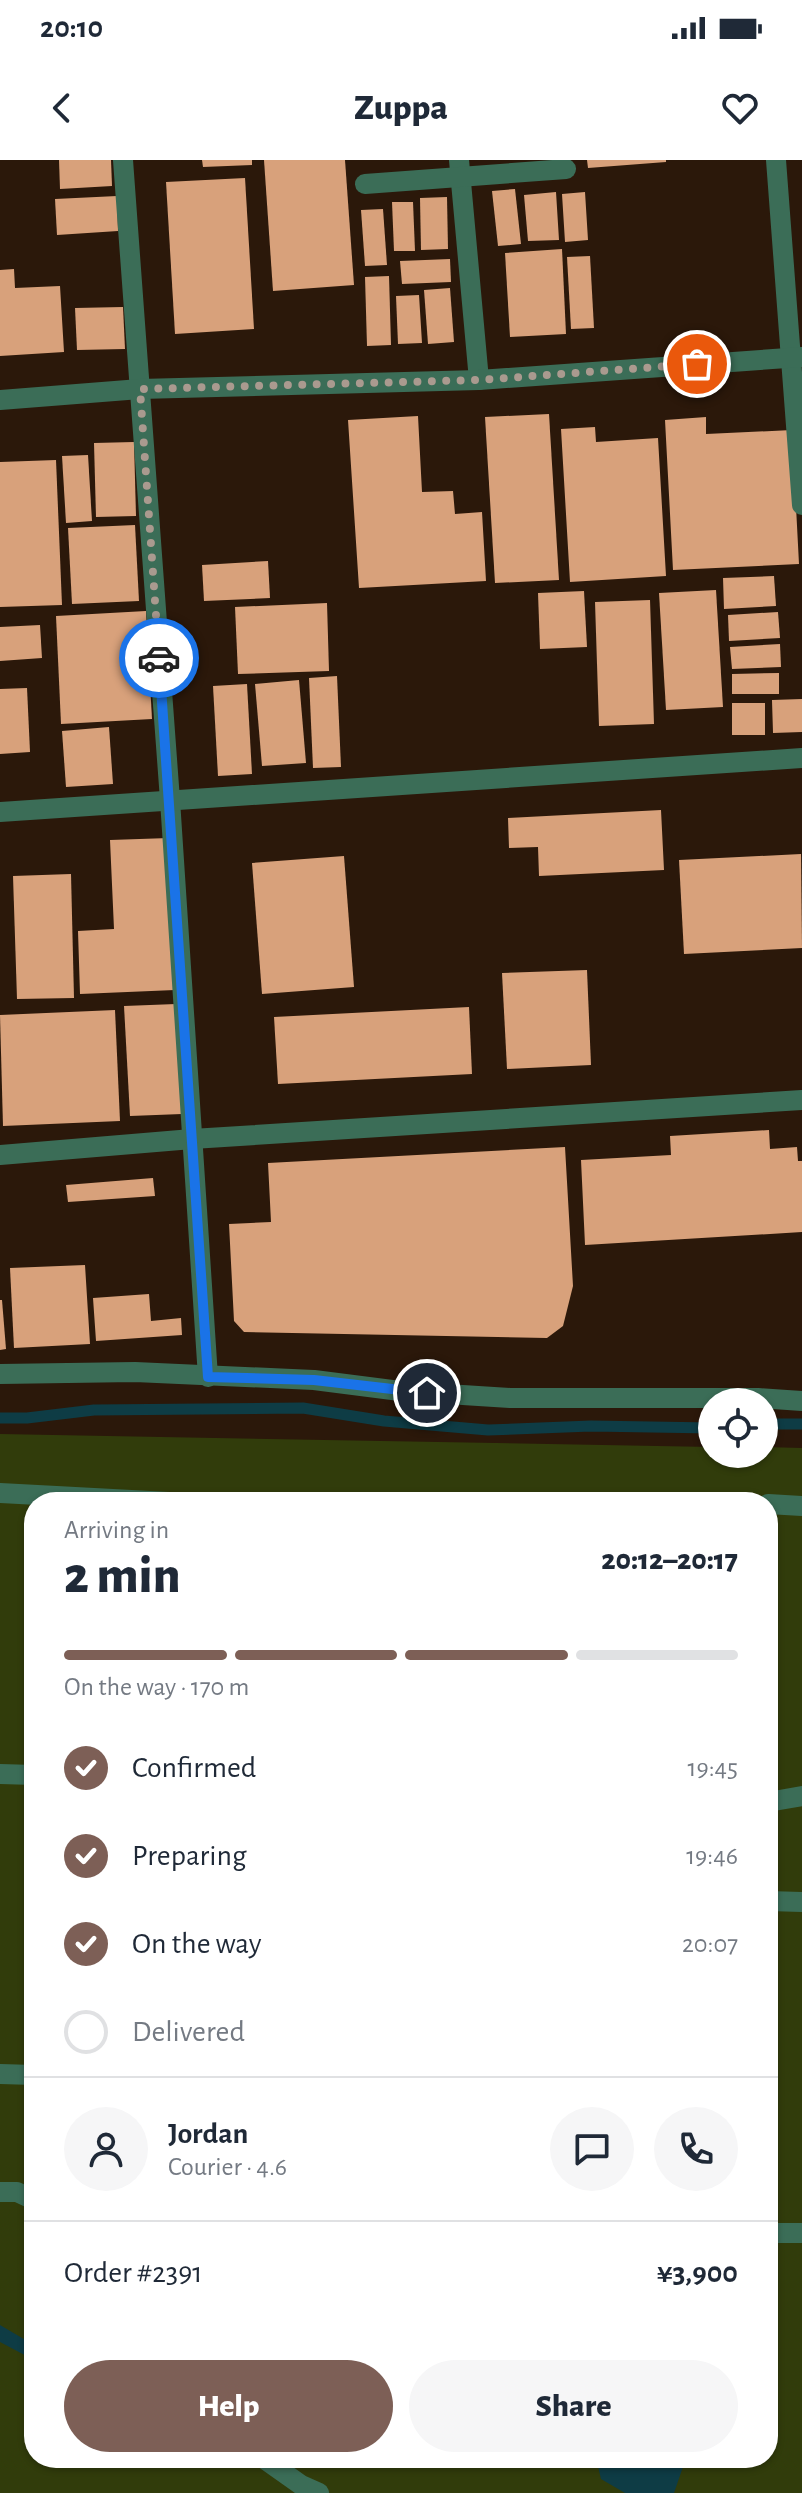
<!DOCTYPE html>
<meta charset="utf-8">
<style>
body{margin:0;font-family:"Alegreya Sans",sans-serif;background:#f6f6f7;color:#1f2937;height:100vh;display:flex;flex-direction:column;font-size:30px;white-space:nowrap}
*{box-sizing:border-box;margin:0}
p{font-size:26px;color:#747a83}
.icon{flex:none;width:44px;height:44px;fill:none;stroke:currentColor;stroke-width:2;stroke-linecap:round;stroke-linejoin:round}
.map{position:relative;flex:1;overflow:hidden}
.drawer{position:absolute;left:24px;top:1332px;width:754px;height:976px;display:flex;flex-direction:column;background:#fff;border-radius:32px;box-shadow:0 2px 6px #0004}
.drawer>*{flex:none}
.controls{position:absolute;left:698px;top:1228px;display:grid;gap:16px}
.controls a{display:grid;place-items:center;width:80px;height:80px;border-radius:50%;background:#fff;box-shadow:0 2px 6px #0004;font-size:40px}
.pin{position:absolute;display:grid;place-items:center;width:68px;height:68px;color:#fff;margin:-34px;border:4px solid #fff;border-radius:50%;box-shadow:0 2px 8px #0007}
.courier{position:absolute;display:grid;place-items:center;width:80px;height:80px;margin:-40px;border:6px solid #1a73e8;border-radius:50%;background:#fff;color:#222;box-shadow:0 2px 10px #0007}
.summary em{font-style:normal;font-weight:800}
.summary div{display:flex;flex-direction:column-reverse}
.summary{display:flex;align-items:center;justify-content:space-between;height:136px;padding:0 40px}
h1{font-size:52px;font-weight:800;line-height:60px}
.bar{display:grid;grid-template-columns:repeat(4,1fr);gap:12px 8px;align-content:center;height:96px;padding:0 40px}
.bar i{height:10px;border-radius:6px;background:#e0e1e3}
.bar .selected{background:#7d5f56}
.bar p{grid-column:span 4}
.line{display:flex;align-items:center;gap:20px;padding:0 40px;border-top:2px solid #e0e1e3}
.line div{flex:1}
.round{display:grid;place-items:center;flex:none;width:84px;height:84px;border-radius:42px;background:#f6f6f7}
ol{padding:0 40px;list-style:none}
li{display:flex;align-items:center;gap:24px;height:88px}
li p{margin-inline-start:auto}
li .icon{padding:8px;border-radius:50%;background:#7d5f56;color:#fff;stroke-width:4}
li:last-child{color:#747a83}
li i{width:44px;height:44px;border:4px solid #e0e1e3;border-radius:50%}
.button{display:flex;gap:16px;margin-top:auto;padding:16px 40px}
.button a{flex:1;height:92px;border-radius:48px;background:#7d5f56;color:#fff;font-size:32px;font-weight:800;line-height:92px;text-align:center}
.button a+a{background:#f6f6f7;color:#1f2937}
.status{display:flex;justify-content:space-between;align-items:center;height:56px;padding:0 40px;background:#fff;direction:ltr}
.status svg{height:22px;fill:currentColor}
header{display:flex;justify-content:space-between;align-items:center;height:104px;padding:0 40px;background:#fff;font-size:36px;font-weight:800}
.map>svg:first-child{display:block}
.green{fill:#313c0b;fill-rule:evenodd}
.water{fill:#0e3c45}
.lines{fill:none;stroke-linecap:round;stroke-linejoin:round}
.stream{stroke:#0e3c45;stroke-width:11}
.building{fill:#d8a17b}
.minor{stroke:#3b6d57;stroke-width:20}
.done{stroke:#aa9a8f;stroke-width:8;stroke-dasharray:0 14.4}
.route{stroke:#1a73e8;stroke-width:10}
</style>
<div class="status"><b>20:10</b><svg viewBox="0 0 49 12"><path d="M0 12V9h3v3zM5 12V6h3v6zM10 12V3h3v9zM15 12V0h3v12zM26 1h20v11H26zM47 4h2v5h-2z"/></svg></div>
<header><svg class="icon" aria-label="back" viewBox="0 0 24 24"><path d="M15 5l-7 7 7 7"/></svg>Zuppa<svg class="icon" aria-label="heart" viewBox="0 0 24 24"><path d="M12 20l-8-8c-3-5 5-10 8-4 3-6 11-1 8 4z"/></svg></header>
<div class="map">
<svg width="802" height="2333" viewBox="0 0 802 2333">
<rect width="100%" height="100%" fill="#2b180a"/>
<path class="green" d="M0,1274L712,1287V1294H764V1287L802,1288V2333H0ZM34,1342H768V2298H34Z"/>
<g class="water">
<polygon points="0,2165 34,2185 34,2200 0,2182"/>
<polygon points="596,2298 686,2298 674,2333 625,2333 601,2319"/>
</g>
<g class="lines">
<g class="stream">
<polyline points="0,1258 27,1258 94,1250 303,1248 384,1261 488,1270 591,1266 712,1268"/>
<polyline points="764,1264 802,1264"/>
</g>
</g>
<g class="building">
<polygon points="59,0 111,0 112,26 60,29"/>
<polygon points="202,0 252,0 252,5 203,7"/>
<polygon points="264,0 345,0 354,125 273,131"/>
<polygon points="587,0 666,0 666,2 588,8"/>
<polygon points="245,18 254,169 175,174 166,22"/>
<polygon points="515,29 521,84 498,86 492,31"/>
<polygon points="556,32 559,80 528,81 524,35"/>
<polygon points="585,32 588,80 565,82 562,34"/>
<polygon points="117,36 118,71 57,75 55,39"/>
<polygon points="447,37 448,89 421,90 420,38"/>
<polygon points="392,42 413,42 415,91 394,91"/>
<polygon points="383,49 387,105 365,106 361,50"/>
<polygon points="562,89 566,174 510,177 505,93"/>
<polygon points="590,96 594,168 571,169 567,97"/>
<polygon points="450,99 451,122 402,124 400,101"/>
<polygon points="14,109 15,128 60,126 64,192 0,196 0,110"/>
<polygon points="389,116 391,185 367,186 365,117"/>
<polygon points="450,128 454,182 428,184 424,130"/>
<polygon points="419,135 422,183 398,184 396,136"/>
<polygon points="123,147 125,189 77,190 75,148"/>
<polygon points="549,254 559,420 495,423 485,257"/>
<polygon points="418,256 422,332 453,331 455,354 482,352 486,421 359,428 348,260"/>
<polygon points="706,257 706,274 792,270 799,404 673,410 665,260"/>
<polygon points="595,267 596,282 658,278 666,416 570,422 561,269"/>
<polygon points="134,282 136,356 96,357 94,283"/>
<polygon points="88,295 92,361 66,363 62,296"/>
<polygon points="56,300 62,445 0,447 0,302"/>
<polygon points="135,365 139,441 72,444 68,368"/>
<polygon points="268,401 270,438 204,441 202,405"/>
<polygon points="774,416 776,446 724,449 723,418"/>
<polygon points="716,430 723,547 666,550 659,433"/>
<polygon points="584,431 587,487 540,489 538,433"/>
<polygon points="650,440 654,564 599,566 595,442"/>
<polygon points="327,443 329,511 238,514 235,447"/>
<polygon points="146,451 152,559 61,564 56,456"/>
<polygon points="778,452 780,478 729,481 728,455"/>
<polygon points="40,465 42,498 0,501 0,467"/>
<polygon points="780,484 781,507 732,509 730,487"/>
<polygon points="779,513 779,534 732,534 732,514"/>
<polygon points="337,516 341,607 313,608 309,518"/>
<polygon points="299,520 306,603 262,606 255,524"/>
<polygon points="247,524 252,614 218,616 213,526"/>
<polygon points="27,528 30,592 0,594 0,529"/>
<polygon points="802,539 802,572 773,573 772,540"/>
<rect x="732" y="543" width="33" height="32"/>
<polygon points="109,567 113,624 66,627 62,571"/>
<polygon points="661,650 664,710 539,716 538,687 509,688 508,658"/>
<polygon points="169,678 175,830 80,834 78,771 114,769 110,680"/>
<polygon points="801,694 802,788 684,794 679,700"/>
<polygon points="344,696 354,827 262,834 252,703"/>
<polygon points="71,714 74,838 17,839 13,716"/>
<polygon points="587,810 591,905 507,909 502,813"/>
<polygon points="176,844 182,954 130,956 124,846"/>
<polygon points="469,847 472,914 278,924 274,857"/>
<polygon points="115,850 120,961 3,966 0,855"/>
<polygon points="769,970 770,989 797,987 798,1001 802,1001 802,1072 585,1085 581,1000 671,995 670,976"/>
<polygon points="565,987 573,1126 563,1166 547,1178 244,1172 234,1161 229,1064 271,1062 268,1003"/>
<polygon points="153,1018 155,1036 68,1042 66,1025"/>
<polygon points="85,1105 90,1184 14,1188 10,1108"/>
<polygon points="149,1134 151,1161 181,1158 182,1175 96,1181 93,1138"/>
<polygon points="0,1140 2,1140 6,1189 0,1190"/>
</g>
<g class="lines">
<g class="minor">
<polyline points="123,0 170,640 208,1217"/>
<polyline points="459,0 479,220"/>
<polyline points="776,0 802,345"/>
<polyline points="365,24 566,9"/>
<polyline points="0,240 140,229 479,220 802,197"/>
<polyline points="0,652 802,598"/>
<polyline points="0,995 192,979 802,940"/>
<polyline points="0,1214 135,1212 314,1220 400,1231 510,1238 758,1238 802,1241"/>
<polyline points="0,1333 169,1342"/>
<polyline points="768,1344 802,1346"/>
<polyline points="0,1614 34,1615"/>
<polyline points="768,1642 802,1636"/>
<polyline points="768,1741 802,1742"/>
<polyline points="0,1914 34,1915"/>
<polyline points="0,2032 17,2032 34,2040"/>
<polyline points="768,2073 802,2073"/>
<polyline points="263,2298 301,2325 319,2333"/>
</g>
</g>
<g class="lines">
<polyline class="done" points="159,498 140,229 479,220 697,204"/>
<polyline class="route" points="159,498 208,1217 314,1220 427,1233"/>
</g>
</svg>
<div class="controls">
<a><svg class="icon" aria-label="locate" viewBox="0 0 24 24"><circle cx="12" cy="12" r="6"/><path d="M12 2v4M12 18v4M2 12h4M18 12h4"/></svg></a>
</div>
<div class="pin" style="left:697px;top:204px;background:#ea580c"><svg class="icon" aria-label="bag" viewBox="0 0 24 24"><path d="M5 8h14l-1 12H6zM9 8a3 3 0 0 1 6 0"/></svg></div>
<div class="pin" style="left:427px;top:1233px;background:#1f2937"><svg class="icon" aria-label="home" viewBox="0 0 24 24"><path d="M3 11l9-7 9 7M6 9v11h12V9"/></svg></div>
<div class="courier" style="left:159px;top:498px"><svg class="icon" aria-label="car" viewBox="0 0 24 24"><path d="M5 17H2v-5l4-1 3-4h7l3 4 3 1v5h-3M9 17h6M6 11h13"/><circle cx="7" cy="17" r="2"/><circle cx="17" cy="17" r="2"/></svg></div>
<section class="drawer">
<div class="summary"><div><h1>2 min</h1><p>Arriving in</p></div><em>20:12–20:17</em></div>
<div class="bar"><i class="selected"></i><i class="selected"></i><i class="selected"></i><i></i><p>On the way · 170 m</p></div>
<ol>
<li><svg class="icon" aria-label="check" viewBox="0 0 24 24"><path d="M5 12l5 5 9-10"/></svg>Confirmed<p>19:45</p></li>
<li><svg class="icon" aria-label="check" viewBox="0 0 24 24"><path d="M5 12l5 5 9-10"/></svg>Preparing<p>19:46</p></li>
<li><svg class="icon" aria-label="check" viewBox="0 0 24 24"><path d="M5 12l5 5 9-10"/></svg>On the way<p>20:07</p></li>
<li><i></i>Delivered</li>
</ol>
<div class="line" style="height:144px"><a class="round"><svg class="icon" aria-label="person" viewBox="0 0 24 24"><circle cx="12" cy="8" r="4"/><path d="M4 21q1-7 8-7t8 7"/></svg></a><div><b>Jordan</b><p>Courier · 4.6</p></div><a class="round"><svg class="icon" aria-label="chat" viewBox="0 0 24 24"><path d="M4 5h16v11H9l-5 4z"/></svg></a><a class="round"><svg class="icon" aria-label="phone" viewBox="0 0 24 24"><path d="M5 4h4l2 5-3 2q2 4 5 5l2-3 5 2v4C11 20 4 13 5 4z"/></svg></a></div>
<div class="line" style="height:104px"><div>Order #2391</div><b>¥3,900</b></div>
<div class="button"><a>Help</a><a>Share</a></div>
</section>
</div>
